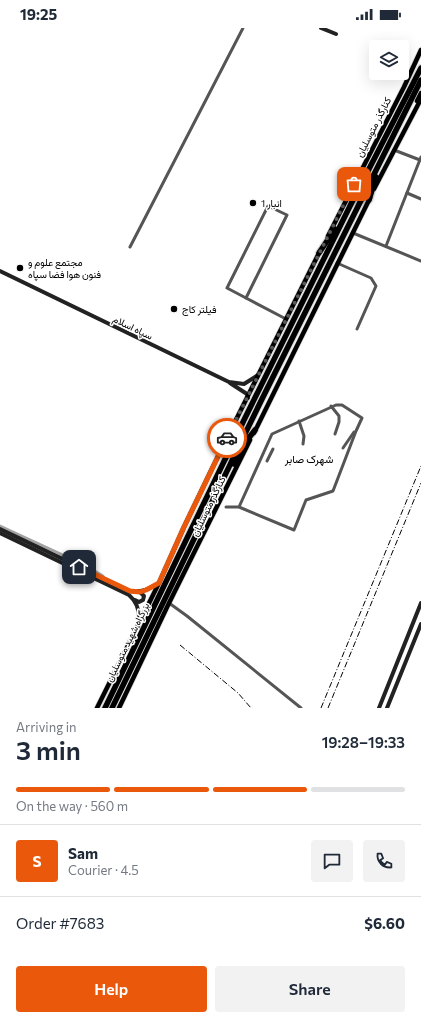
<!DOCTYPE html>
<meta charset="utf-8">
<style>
body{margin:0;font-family:Commissioner,Vazirmatn,sans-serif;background:#f2f2f3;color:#1f2937;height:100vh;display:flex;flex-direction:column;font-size:15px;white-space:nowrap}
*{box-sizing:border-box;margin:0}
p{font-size:13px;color:#747a83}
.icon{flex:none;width:22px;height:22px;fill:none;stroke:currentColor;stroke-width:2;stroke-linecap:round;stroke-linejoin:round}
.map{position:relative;height:680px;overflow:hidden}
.panel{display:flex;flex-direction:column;background:#fff;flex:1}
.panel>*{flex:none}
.tools{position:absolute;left:369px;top:12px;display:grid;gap:8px}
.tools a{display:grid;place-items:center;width:40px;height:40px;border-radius:4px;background:#fff;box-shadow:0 4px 16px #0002;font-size:20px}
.pin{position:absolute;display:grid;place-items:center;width:34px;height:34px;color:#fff;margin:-17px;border-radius:8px;box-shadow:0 2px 6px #0006}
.courier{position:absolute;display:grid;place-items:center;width:40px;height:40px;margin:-20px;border:3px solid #ea580c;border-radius:50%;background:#fff;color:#222;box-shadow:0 1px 5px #0007}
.summary em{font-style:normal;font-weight:600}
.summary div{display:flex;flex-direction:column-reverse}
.summary{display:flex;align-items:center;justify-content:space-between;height:68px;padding:0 16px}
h1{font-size:26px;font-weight:600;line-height:30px}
.bar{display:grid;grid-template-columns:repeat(4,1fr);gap:6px 4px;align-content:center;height:48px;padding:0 16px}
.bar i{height:5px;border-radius:3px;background:#e0e1e3}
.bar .on{background:#ea580c}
.bar p{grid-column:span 4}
.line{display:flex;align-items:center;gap:10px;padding:0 16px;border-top:1px solid #e0e1e3}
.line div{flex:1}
.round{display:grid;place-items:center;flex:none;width:42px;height:42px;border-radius:4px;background:#f2f2f3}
.button{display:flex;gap:8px;margin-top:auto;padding:8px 16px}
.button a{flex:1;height:46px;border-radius:4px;background:#ea580c;color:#fff;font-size:16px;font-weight:600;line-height:46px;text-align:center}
.button a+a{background:#f2f2f3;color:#1f2937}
.status{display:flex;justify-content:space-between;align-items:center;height:28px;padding:0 20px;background:#fff;direction:ltr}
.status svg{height:11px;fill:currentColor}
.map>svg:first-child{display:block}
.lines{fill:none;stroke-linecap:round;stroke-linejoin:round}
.canal{stroke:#a3a3a3;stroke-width:3}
.primary-casing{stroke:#dbdbdb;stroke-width:6}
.highway-casing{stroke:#dbdbdb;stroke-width:8}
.street{stroke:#555;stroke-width:3}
.secondary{stroke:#222;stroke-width:4}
.primary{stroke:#000;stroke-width:4.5}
.highway{stroke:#000;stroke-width:5.5}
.rail{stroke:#000;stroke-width:1;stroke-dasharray:6 2 1 2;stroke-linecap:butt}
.done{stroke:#595959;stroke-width:4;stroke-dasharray:0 7.2}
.route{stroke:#ea580c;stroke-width:5}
.poi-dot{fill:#000;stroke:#fff;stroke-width:1.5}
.labels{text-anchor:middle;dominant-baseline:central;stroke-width:3;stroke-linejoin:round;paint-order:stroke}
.street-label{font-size:10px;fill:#000;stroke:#fff}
.poi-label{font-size:10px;fill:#000;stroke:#fff;text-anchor:start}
.neighbourhood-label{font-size:11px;fill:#000;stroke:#fff}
</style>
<div class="status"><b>19:25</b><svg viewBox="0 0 49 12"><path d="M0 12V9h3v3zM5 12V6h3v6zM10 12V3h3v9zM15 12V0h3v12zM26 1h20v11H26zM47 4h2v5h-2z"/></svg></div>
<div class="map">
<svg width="421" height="680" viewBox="0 0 421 680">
<rect width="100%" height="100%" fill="#fff"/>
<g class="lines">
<g class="canal">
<polyline points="0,498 78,534"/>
<polyline points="83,536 103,548"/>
</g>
<defs>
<g id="primary">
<polyline points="417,73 421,65"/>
<polyline points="374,161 421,71"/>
<polyline points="328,208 404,59 421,22"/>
<polyline points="254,405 370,170"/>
<polyline points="97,680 159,555 184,499 221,422 320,223"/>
<polyline points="119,680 169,575 250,412"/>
</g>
<g id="highway">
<polyline points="369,172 376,149"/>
<polyline points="319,225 335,201"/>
<polyline points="234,436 248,411 255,402"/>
<polyline points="105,680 245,390 353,172 421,40"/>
<polyline points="112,680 261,373 421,52"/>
</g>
</defs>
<use href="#primary" class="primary-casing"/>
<use href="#highway" class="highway-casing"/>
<g class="street">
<polyline points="394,122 420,132"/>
<polyline points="407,165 421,171"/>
<polygon points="268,178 287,187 246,270 227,260"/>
<polyline points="353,205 421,233"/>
<polyline points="386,218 421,129"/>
<polyline points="130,219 243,0"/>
<polyline points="337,235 371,250 376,258 357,301"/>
<polyline points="246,270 286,291"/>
<polyline points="331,378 339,388 339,394 335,406"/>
<polyline points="299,393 304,408 303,416"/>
<polyline points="343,420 354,404"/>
<polyline points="267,433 273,421"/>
<polyline points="226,479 239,479 294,502 306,472 333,463 356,403 362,390 342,377 336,377 272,406 239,479"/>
<polyline points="169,575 187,588 301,680"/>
</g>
<g class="secondary">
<polyline points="321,0 336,6"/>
<polyline points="0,243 229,354 244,356 258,347"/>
<polyline points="230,355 247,366 248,370"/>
<path d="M0,501L130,563C142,565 149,561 159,555"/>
<path d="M0,505L129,567C137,574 140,583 139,594"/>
<polyline points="135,572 139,574 143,572 144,568 140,564"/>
<polyline points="379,680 421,575"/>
<polyline points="387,680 421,596"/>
</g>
<use href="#primary" class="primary"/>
<use href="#highway" class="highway"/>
<g class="rail">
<polyline points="180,617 238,665 251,680"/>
<polyline points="321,680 421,438"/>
<polyline points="328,680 421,455"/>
</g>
</g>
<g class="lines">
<polyline class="done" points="227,410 354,156"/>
<polyline class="route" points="79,539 130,563 140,564 146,562 159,555 184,499 227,410"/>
</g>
<g class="poi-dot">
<circle cx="253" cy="175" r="4"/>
<circle cx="20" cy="240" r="4"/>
<circle cx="174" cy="281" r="4"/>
</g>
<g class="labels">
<g class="street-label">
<text transform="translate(373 99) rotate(-63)">کنارگذر متوسلیان</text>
<text transform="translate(133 299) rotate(26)">سپاه اسلام</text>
<text transform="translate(208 478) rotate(-64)">کنارگذر متوسلیان</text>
<text transform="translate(127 614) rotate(-64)">بزرگراه شهید متوسلیان</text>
</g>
<g class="poi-label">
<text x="261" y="175">انبار 1</text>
<text x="28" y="234">مجتمع علوم و<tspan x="28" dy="12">فنون هوا فضا سپاه</tspan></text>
<text x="182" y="281">فیلتر کاج</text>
</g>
<g class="neighbourhood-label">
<text x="309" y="430">شهرک صابر</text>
</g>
</g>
</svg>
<div class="tools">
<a><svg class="icon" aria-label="layers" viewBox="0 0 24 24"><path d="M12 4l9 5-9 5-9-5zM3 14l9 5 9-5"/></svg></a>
</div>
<div class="pin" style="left:354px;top:156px;background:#ea580c"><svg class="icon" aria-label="bag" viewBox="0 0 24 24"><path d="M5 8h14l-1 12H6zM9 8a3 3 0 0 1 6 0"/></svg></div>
<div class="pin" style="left:79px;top:539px;background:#1f2937"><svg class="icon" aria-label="home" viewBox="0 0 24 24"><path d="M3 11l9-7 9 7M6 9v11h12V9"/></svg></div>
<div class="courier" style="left:227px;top:410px"><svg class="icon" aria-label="car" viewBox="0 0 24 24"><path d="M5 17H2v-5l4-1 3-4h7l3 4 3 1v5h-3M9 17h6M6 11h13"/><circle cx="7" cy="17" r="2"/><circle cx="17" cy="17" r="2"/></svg></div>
</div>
<section class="panel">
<div class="summary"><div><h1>3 min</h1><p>Arriving in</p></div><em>19:28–19:33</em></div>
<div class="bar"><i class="on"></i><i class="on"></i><i class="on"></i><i></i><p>On the way · 560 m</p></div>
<div class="line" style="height:72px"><b class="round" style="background:#ea580c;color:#fff">S</b><div><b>Sam</b><p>Courier · 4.5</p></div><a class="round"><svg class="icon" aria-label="chat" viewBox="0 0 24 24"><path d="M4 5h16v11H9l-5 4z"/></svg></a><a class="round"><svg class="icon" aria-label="phone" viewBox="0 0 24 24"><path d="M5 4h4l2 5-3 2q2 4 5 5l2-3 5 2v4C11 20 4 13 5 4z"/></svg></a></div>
<div class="line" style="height:52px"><div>Order #7683</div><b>$6.60</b></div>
<div class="button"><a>Help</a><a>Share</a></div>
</section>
